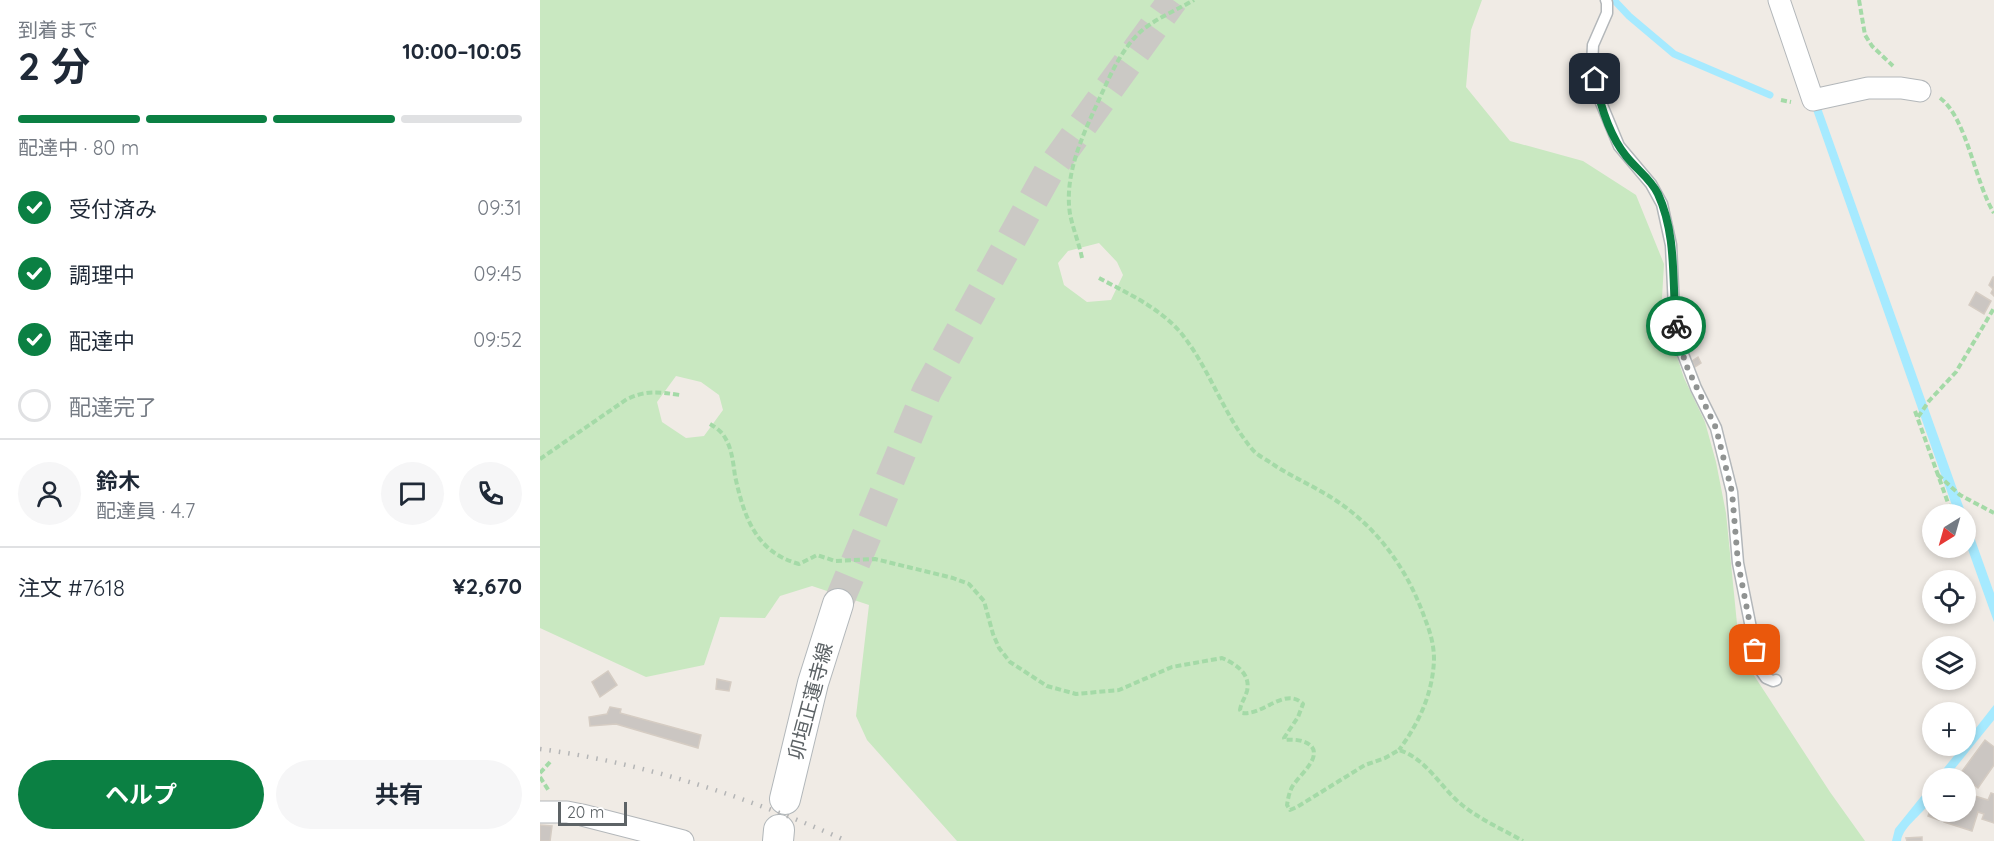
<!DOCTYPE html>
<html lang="ja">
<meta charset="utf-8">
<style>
body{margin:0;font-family:Quicksand,"Noto Sans JP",sans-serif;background:#f6f6f7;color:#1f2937;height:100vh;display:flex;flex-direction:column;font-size:22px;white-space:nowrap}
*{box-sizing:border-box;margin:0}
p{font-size:20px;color:#747a83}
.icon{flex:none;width:33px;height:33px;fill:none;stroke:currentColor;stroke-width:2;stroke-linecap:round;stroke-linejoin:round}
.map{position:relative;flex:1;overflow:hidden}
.drawer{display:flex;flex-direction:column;background:#fff;width:540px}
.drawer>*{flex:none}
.needle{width:39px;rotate:217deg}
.fabs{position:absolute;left:1382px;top:504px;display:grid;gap:12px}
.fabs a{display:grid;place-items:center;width:54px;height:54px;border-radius:50%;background:#fff;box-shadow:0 3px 9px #0003;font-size:30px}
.scale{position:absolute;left:18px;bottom:15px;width:69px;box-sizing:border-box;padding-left:6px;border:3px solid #5d6366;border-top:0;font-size:16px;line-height:21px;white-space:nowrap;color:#5d6366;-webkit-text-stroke:4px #fff;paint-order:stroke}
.pin{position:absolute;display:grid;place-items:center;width:51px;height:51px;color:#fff;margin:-26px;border-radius:12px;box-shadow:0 3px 9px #0006}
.courier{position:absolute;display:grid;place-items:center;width:60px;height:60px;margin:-30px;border:4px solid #0b8043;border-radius:50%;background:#fff;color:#222;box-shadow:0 2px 8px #0007}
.overview em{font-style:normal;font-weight:700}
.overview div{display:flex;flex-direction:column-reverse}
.overview{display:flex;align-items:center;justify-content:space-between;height:102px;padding:0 18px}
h1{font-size:39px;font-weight:700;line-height:45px}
.bar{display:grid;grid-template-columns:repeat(4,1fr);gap:9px 6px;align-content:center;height:72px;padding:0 18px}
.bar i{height:8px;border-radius:4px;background:#e0e1e3}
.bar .selected{background:#0b8043}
.bar p{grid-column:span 4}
.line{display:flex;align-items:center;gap:15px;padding:0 18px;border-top:2px solid #e0e1e3}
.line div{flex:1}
.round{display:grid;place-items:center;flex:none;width:63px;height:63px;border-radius:32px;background:#f6f6f7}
ol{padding:0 18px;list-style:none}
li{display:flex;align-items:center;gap:18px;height:66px}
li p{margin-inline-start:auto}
li .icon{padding:6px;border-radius:50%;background:#0b8043;color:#fff;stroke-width:4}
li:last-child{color:#747a83}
li i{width:33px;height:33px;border:3px solid #e0e1e3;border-radius:50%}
.button{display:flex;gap:12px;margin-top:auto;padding:12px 18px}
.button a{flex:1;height:69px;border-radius:36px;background:#0b8043;color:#fff;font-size:24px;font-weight:700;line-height:69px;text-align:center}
.button a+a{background:#f6f6f7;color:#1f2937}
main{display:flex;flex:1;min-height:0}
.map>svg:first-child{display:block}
.green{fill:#c9e8c1;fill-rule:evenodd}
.water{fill:#a6eaff}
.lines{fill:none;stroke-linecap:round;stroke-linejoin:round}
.stream{stroke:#a6eaff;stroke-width:7}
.building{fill:#cbc6c2;stroke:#d5ccc3;stroke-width:1.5}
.secondary-tunnel{stroke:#cbc9c5;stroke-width:30;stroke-dasharray:30 15;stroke-linecap:butt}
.lane-casing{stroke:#b3b7ba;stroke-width:13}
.street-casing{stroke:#b3b7ba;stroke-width:23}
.secondary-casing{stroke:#b2b7ba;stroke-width:32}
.path{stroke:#a4daa7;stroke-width:4;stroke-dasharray:6 3;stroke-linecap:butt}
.lane{stroke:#fff;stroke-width:10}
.street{stroke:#fff;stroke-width:21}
.secondary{stroke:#fff;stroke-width:30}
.rail{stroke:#b4b5b6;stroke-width:4.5;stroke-dasharray:1.5 8;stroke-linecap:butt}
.done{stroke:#909392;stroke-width:6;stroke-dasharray:0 10.8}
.route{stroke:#0b8043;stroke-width:8}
.labels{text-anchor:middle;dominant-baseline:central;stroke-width:4.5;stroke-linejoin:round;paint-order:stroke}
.street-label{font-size:20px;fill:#5d6366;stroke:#fff}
</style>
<main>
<section class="drawer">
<div class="overview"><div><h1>2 分</h1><p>到着まで</p></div><em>10:00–10:05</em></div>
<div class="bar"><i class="selected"></i><i class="selected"></i><i class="selected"></i><i></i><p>配達中 · 80 m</p></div>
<ol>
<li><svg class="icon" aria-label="check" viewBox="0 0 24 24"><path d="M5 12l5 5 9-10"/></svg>受付済み<p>09:31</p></li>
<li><svg class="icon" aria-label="check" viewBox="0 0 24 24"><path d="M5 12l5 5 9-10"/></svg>調理中<p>09:45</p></li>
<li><svg class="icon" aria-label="check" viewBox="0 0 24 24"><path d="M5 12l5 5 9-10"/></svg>配達中<p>09:52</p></li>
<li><i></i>配達完了</li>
</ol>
<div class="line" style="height:108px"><a class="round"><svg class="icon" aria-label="person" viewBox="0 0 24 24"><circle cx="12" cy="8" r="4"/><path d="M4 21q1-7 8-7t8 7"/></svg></a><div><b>鈴木</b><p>配達員 · 4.7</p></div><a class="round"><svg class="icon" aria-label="chat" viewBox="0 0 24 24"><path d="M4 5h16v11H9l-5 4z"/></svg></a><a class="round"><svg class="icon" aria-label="phone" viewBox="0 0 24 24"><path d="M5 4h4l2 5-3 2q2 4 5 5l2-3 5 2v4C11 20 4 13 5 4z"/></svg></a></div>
<div class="line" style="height:78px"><div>注文 #7618</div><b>¥2,670</b></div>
<div class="button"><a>ヘルプ</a><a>共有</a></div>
</section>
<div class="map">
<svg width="1454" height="841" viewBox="0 0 1454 841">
<rect width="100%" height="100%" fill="#f0ebe5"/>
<path class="green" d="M0,0H942L931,30L926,87L970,141L1043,161L1096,195L1124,264L1122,298L1129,332L1144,378L1165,422L1176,462L1186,513L1200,654L1290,792L1325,841H417L327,740L316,716L329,605L272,586L240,596L225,618L180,617L164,665L106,677L0,628ZM559,243L577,262L583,275L571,300L547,302L524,285L518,263L528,251ZM136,376L161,382L179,395L183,410L164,436L146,438L122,422L117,402Z"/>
<g class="water">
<polygon points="1280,105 1454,593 1454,622 1425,541 1425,514 1415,514 1272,107"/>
<polygon points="1454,705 1454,720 1407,778 1396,778 1422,746 1425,746 1425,742"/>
<path d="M1392,783C1392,787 1393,794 1392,798C1387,812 1363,825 1361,841H1352L1355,829Z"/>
</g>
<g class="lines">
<polyline class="stream" points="1074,0 1089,16 1134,54 1230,95"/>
</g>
<g class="building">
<polygon points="1453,277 1454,277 1454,296 1451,293 1453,289 1449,285"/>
<polygon points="1436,292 1451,301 1444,314 1429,305"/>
<polygon points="1158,357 1161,363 1155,367 1152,361"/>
<polygon points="68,671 77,685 60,697 52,682"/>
<polygon points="177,679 191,682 189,691 176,689"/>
<polygon points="70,707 81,709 80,713 161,735 158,748 76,724 50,726 49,717 67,714"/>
<polygon points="1445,740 1454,747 1454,765 1438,788 1420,774"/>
<polygon points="1425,793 1448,800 1451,793 1454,794 1454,823 1442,819 1444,814 1438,812 1432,831 1404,822 1407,812 1425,812"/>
<polygon points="1392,805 1392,812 1402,812 1399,820 1388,816"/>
<polygon points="0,825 12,826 10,841 0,841"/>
<polygon points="1382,837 1382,841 1367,841 1366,838"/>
</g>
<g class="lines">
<polyline class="secondary-tunnel" points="298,604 387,391 508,173 633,0"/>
<defs>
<polyline id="lane" points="1066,0 1067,3 1067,13 1053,45 1052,65 1057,93 1079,146 1111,184 1122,204 1131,245 1134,308 1141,349 1156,388 1176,428 1192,492 1198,563 1219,668 1226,678 1233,681 1236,680"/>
<g id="street">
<polyline points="1239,0 1273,100 1328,88 1361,88 1380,91"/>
<polyline points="0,812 27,812 42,815 143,841"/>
</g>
<g id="secondary">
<polyline points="245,799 273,683 298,604"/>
<polyline points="238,841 239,830"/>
</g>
</defs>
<use href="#lane" class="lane-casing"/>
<use href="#street" class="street-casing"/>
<use href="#secondary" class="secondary-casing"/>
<g class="path">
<polyline points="1319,0 1325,35 1332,46 1353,66"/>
<path d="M1400,98C1427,118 1435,183 1454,213"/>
<polyline points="1241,100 1251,102"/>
<path d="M542,258C539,243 533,229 530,214C524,175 542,137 557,104C569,78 579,53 599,33C614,19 637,10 654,0"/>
<path d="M559,278C587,293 620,308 641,333C670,369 683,414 712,449C717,455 725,459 731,463C753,478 779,488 801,504C841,532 869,573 885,619C890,631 894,645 894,659C893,693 879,723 859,750"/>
<polyline points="1375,411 1412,514"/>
<polyline points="1378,417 1389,401 1416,372 1454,308"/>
<path d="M170,424C175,427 181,431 184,436C192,448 193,462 195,476C204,516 215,552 259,564L277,555L295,561L335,559L413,578L429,584L444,601L453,634L459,648L470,662L507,686L536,694L579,690L632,667L682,658C696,664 711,674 707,691C705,698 701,703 700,710L702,713C723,716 745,686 763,704L758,717L744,738L745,740C761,738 783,744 770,764C765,772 757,779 752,787C749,793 748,799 747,805L750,810L757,807L825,765L845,758L859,750C886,758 901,788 922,805C941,820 962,829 983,841"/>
<path d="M0,459L87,399C107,390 119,392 140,395"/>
<polyline points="1398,475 1420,495 1454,513"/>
<polyline points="0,773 10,762"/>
<polyline points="0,777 9,791"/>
</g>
<use href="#lane" class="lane"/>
<use href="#street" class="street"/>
<use href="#secondary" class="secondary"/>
<path class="rail" d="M0,749C105,763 210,798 307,841"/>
</g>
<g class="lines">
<polyline class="done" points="1136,326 1141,349 1147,367 1176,428 1192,492 1198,563 1215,650"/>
<path class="route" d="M1055,79C1060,104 1069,135 1086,156C1096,169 1111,179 1118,194C1137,235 1132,283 1136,326"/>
</g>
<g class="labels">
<g class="street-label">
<text transform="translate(270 701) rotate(-75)">卯垣正蓮寺線</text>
</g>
</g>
</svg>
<div class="fabs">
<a><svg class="needle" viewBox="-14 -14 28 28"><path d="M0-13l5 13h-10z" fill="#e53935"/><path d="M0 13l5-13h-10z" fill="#747a83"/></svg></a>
<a><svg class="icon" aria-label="locate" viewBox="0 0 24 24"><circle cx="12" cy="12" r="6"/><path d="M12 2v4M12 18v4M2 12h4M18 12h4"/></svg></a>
<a><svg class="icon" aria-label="layers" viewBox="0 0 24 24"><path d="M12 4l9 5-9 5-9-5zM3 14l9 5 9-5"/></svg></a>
<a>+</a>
<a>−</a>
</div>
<div class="scale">20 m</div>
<div class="pin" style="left:1215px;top:650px;background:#ea580c"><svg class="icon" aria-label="bag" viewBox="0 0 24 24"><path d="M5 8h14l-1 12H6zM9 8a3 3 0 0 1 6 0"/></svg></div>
<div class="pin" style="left:1055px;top:79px;background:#1f2937"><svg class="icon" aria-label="home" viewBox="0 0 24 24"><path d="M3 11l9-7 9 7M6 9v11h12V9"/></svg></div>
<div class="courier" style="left:1136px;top:326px"><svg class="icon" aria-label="bike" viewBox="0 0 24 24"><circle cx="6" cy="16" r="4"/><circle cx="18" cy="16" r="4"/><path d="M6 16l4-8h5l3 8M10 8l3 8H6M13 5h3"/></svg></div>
</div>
</main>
